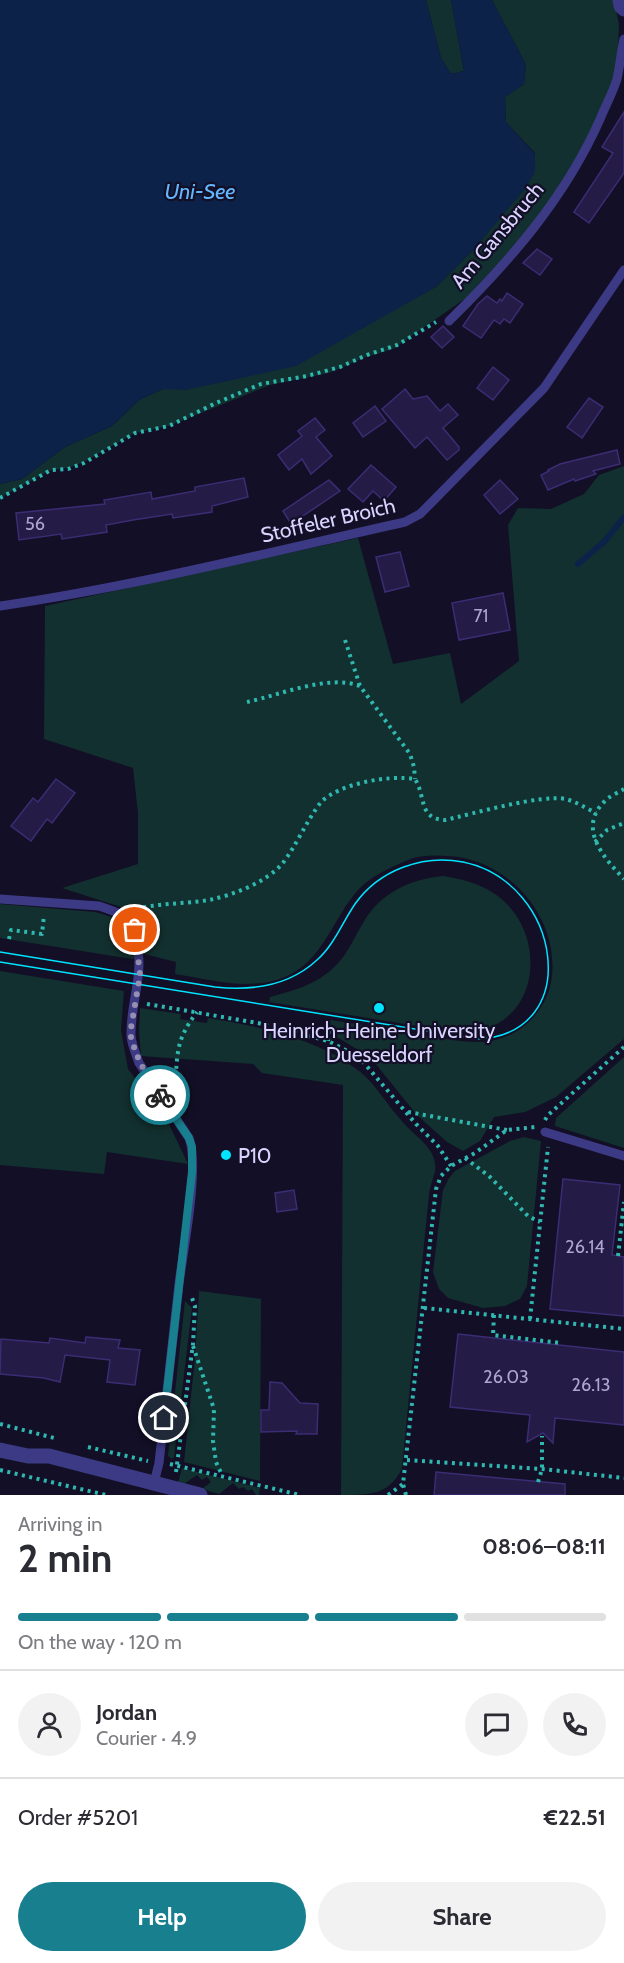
<!DOCTYPE html>
<meta charset="utf-8">
<style>
body{margin:0;font-family:Cabin,sans-serif;background:#f2f2f3;color:#2b2b33;height:100vh;display:flex;flex-direction:column;font-size:22px;white-space:nowrap}
*{box-sizing:border-box;margin:0}
p{font-size:20px;color:#7c7c81}
.icon{flex:none;width:33px;height:33px;fill:none;stroke:currentColor;stroke-width:2;stroke-linecap:round;stroke-linejoin:round}
.map{position:relative;height:1495px;overflow:hidden}
.panel{display:flex;flex-direction:column;background:#fff;flex:1}
.panel>*{flex:none}
.pin{position:absolute;display:grid;place-items:center;width:51px;height:51px;color:#fff;margin:-26px;border:3px solid #fff;border-radius:50%;box-shadow:0 2px 6px #0007}
.courier{position:absolute;display:grid;place-items:center;width:60px;height:60px;margin:-30px;border:4px solid #187f8f;border-radius:50%;background:#fff;color:#222;box-shadow:0 2px 8px #0007}
.head em{font-style:normal;font-weight:700}
.head div{display:flex;flex-direction:column-reverse}
.head{display:flex;align-items:center;justify-content:space-between;height:102px;padding:0 18px}
h1{font-size:39px;font-weight:700;line-height:45px}
.bar{display:grid;grid-template-columns:repeat(4,1fr);gap:9px 6px;align-content:center;height:72px;padding:0 18px}
.bar i{height:8px;border-radius:4px;background:#e1e1e2}
.bar .selected{background:#187f8f}
.bar p{grid-column:span 4}
.line{display:flex;align-items:center;gap:15px;padding:0 18px;border-top:2px solid #e1e1e2}
.line div{flex:1}
.round{display:grid;place-items:center;flex:none;width:63px;height:63px;border-radius:32px;background:#f2f2f3}
.primary-button{display:flex;gap:12px;margin-top:auto;padding:12px 18px}
.primary-button a{flex:1;height:69px;border-radius:36px;background:#187f8f;color:#fff;font-size:24px;font-weight:700;line-height:69px;text-align:center}
.primary-button a+a{background:#f2f2f3;color:#2b2b33}
.map>svg:first-child{display:block}
.green{fill:#12302f}
.water{fill:#0c2248}
.lines{fill:none;stroke-linecap:round;stroke-linejoin:round}
.stream{stroke:#0c2248;stroke-width:6}
.building{fill:#241b47;stroke:#3b2d73;stroke-width:1.5}
.path{stroke:#2fb8b0;stroke-width:4;stroke-dasharray:3 4.5;stroke-linecap:butt}
.service{stroke:#3d3a85;stroke-width:9}
.minor{stroke:#3d3a85;stroke-width:15}
.tram{stroke:#00e5ff;stroke-width:1.5}
.done{stroke:#948fb3;stroke-width:6;stroke-dasharray:0 10.8}
.route{stroke:#187f8f;stroke-width:8}
.poi-dot{fill:#00e5ff;stroke:#130f26;stroke-width:2}
.labels{text-anchor:middle;dominant-baseline:central;stroke-width:4.5;stroke-linejoin:round;paint-order:stroke}
.number-label{font-size:18px;fill:#aca6d1}
.street-label{font-size:21px;fill:#d9d4ff;stroke:#130f26}
.poi-label{font-size:21px;fill:#d9d4ff;stroke:#130f26}
.water-label{font-size:22px;font-style:italic;fill:#62b6ff;stroke:#130f26}
</style>
<div class="map">
<svg width="624" height="1495" viewBox="0 0 624 1495">
<rect width="100%" height="100%" fill="#130f26"/>
<g class="green">
<polygon points="426,0 451,0 464,71 451,74 441,58"/>
<polygon points="492,0 614,0 619,24 618,56 612,82 587,143 537,222 466,298 393,349 363,358 329,373 270,385 169,426 135,433 84,462 68,468 51,470 0,498 0,484 22,479 65,447 112,426 139,400 163,389 186,389 436,287 473,250 503,214 535,153 506,122 505,97 524,84 526,65"/>
<path d="M624,466V1039L556,1097L525,1112L494,1117L480,1141L463,1151L447,1142L417,1115L370,1057L330,1033V1020C357,1024 384,1028 411,1033C434,1036 459,1043 482,1042C518,1040 548,1012 552,976C558,916 508,859 448,856C435,855 420,855 408,860C391,867 371,876 358,890C334,917 324,957 291,974C255,993 213,980 175,974L176,962L144,954L139,927L121,907L62,888L138,864V813L133,768L44,739L45,606L358,538L393,664L450,653L461,704L519,661L508,525L518,508L551,509L584,494L599,475Z"/>
<path d="M443,876C461,879 479,883 495,894C541,925 545,1003 491,1027C479,1032 467,1032 455,1032L269,1002L270,997C296,990 321,983 339,962C349,951 355,936 363,923C380,893 410,879 443,876Z"/>
<path d="M0,904L95,912C126,920 131,927 135,958L132,959L0,938Z"/>
<polygon points="0,971 124,991 121,1030 128,1069 167,1120 188,1164 107,1152 104,1174 0,1165"/>
<path d="M140,1008L181,1014L180,1019L207,1023L208,1018C258,1026 320,1039 359,1071C375,1083 387,1105 401,1120C413,1136 439,1148 435,1172C433,1179 430,1186 429,1194L402,1468C390,1495 369,1495 341,1495L343,1085L262,1073L253,1064L141,1056L139,1032Z"/>
<polygon points="624,1057 624,1148 555,1126 556,1118"/>
<polygon points="524,1137 541,1141 527,1286 520,1299 505,1306 483,1308 448,1298 439,1289 433,1272 443,1190 449,1178 455,1171 510,1141"/>
<polygon points="199,1291 261,1299 260,1481 184,1462 195,1358"/>
<polygon points="185,1301 192,1308 174,1457 172,1459 168,1456"/>
<polygon points="182,1468 260,1488 259,1495 256,1495 252,1489 248,1491 243,1487 239,1489 233,1483 219,1494 202,1489 211,1482 207,1477 202,1480 197,1475 184,1484 178,1483"/>
</g>
<polygon class="water" points="0,0 426,0 441,58 451,74 464,71 451,0 492,0 526,65 524,84 505,97 506,122 535,154 535,172 525,189 473,250 436,287 296,366 186,390 163,389 139,400 112,426 65,447 22,479 0,484"/>
<g class="lines">
<polyline class="stream" points="578,564 605,541 624,517"/>
</g>
<g class="building">
<polygon points="624,112 624,173 589,223 574,212 613,153 602,147"/>
<polygon points="537,249 552,259 540,275 523,263"/>
<polygon points="507,293 523,304 510,323 504,319 500,324 494,320 481,338 463,326 478,304 487,296 497,303 500,299 502,301"/>
<polygon points="443,326 454,337 442,348 431,337"/>
<polygon points="493,367 509,380 493,400 477,388"/>
<polygon points="405,389 413,399 427,396 440,411 448,404 458,415 443,428 459,447 459,450 447,460 427,437 415,448 382,409"/>
<polygon points="589,398 603,407 582,438 567,427"/>
<polygon points="375,406 386,421 363,437 353,423"/>
<polygon points="315,418 325,430 316,437 332,456 311,474 302,459 289,470 278,455 302,436 298,431"/>
<polygon points="617,450 620,464 593,471 596,474 575,481 574,479 548,490 541,475 549,471 548,470 560,464"/>
<polygon points="371,465 396,487 384,501 373,491 363,502 348,489"/>
<polygon points="244,478 248,497 212,506 212,512 173,518 172,514 133,520 106,525 107,532 62,539 61,534 19,540 16,513 105,504 104,500 151,492 152,499 195,491 195,487"/>
<polygon points="329,480 340,491 291,524 283,511"/>
<polygon points="500,480 518,499 500,514 484,495"/>
<polygon points="400,552 409,586 385,592 376,557"/>
<polygon points="503,593 510,630 459,640 452,603"/>
<polygon points="56,779 75,793 52,823 47,819 31,841 11,826 33,798 38,802"/>
<polygon points="563,1179 620,1185 612,1255 624,1257 624,1316 550,1309"/>
<polygon points="294,1190 297,1209 277,1212 275,1193"/>
<polygon points="458,1334 624,1352 624,1425 555,1418 553,1443 543,1433 527,1442 530,1415 450,1407"/>
<polygon points="86,1337 120,1340 118,1348 140,1350 135,1385 107,1382 110,1360 65,1355 60,1382 44,1378 0,1374 1,1339 49,1343 50,1338 85,1343"/>
<polygon points="270,1382 282,1383 300,1403 318,1404 317,1434 296,1434 297,1431 261,1432 261,1410 269,1410"/>
<polygon points="436,1472 565,1484 565,1495 434,1495"/>
</g>
<g class="lines">
<g class="path">
<polyline points="0,498 51,470 68,469 84,463 135,433 169,426 216,403 261,384 307,376 340,367 367,355 397,345 436,322"/>
<polyline points="345,640 360,686 410,754 414,767 415,779"/>
<path d="M247,702C280,695 328,674 360,686"/>
<path d="M624,789C618,793 609,796 604,802C577,829 605,859 624,879"/>
<polyline points="595,842 607,830 624,823"/>
<path d="M136,909C160,903 184,904 209,900C233,895 265,883 282,864C295,848 307,820 321,802C341,783 388,775 415,779C426,796 418,819 445,820C472,814 541,794 566,799C576,802 586,808 596,813"/>
<polyline points="9,939 11,930 42,934 44,915"/>
<polyline points="147,1004 258,1023 328,1041 359,1057 416,1124 438,1146 451,1166"/>
<polyline points="328,1041 329,1028"/>
<path d="M175,1084C178,1050 176,1040 197,1012"/>
<polyline points="408,1112 507,1130"/>
<polyline points="545,1120 548,1115 624,1047"/>
<polyline points="465,1158 489,1176 528,1216 540,1222"/>
<polyline points="618,1256 624,1202"/>
<polyline points="424,1308 624,1329"/>
<polyline points="494,1315 493,1335 561,1343"/>
<polyline points="530,1319 548,1147"/>
<polyline points="193,1346 214,1409 213,1441 216,1462 222,1475"/>
<polyline points="0,1424 54,1438"/>
<polyline points="88,1447 148,1461"/>
<polyline points="407,1460 542,1469 624,1478"/>
<polyline points="170,1464 300,1495"/>
<polyline points="0,1470 106,1495"/>
<polyline points="176,1472 193,1344 195,1306 192,1298"/>
<polyline points="538,1482 542,1469 542,1436"/>
<polyline points="388,1495 403,1484"/>
<polyline points="406,1495 403,1484 436,1189 441,1176 451,1166 475,1153 507,1130 535,1127"/>
</g>
<g class="service">
<path d="M449,321C511,260 566,197 601,117C606,105 613,92 617,79C620,66 621,52 624,39"/>
<path d="M0,606C136,586 271,552 405,522L420,514L430,504L544,388L624,270"/>
<path d="M0,899L99,906C111,910 124,914 132,924C135,929 136,936 137,942C144,978 130,1003 131,1036C132,1046 136,1054 139,1063L189,1138C200,1167 183,1251 179,1284C172,1344 166,1404 159,1463L154,1483"/>
<polyline points="545,1132 624,1156"/>
</g>
<g class="minor">
<polyline points="620,0 621,6 624,9"/>
<polyline points="0,1450 28,1456 49,1456 200,1495"/>
</g>
<path class="tram" d="M0,952L215,987C251,991 289,986 317,960C334,945 342,923 355,904C379,870 423,854 463,862C562,882 585,1035 477,1039L0,962"/>
</g>
<g class="lines">
<polyline class="done" points="135,930 140,975 131,1028 131,1039 140,1063 160,1095"/>
<polyline class="route" points="160,1095 189,1138 192,1147 192,1172 164,1418"/>
</g>
<g class="poi-dot">
<circle cx="379" cy="1008" r="6"/>
<circle cx="226" cy="1155" r="6"/>
</g>
<g class="labels">
<g class="number-label">
<text x="35" y="524">56</text>
<text x="481" y="616">71</text>
<text x="585" y="1247">26.14</text>
<text x="506" y="1377">26.03</text>
<text x="591" y="1385">26.13</text>
</g>
<g class="street-label">
<text transform="translate(497 235) rotate(-50)">Am Gansbruch</text>
<text transform="translate(328 520) rotate(-13)">Stoffeler Broich</text>
</g>
<g class="poi-label">
<text x="379" y="1030">Heinrich-Heine-University<tspan x="379" dy="24">Duesseldorf</tspan></text>
<text x="238" y="1155" text-anchor="start">P10</text>
</g>
<g class="water-label">
<text x="200" y="191">Uni-See</text>
</g>
</g>
</svg>
<div class="pin" style="left:135px;top:930px;background:#ea580c"><svg class="icon" aria-label="bag" viewBox="0 0 24 24"><path d="M5 8h14l-1 12H6zM9 8a3 3 0 0 1 6 0"/></svg></div>
<div class="pin" style="left:164px;top:1418px;background:#1f2937"><svg class="icon" aria-label="home" viewBox="0 0 24 24"><path d="M3 11l9-7 9 7M6 9v11h12V9"/></svg></div>
<div class="courier" style="left:160px;top:1095px"><svg class="icon" aria-label="bike" viewBox="0 0 24 24"><circle cx="6" cy="16" r="4"/><circle cx="18" cy="16" r="4"/><path d="M6 16l4-8h5l3 8M10 8l3 8H6M13 5h3"/></svg></div>
</div>
<section class="panel">
<div class="head"><div><h1>2 min</h1><p>Arriving in</p></div><em>08:06–08:11</em></div>
<div class="bar"><i class="selected"></i><i class="selected"></i><i class="selected"></i><i></i><p>On the way · 120 m</p></div>
<div class="line" style="height:108px"><a class="round"><svg class="icon" aria-label="person" viewBox="0 0 24 24"><circle cx="12" cy="8" r="4"/><path d="M4 21q1-7 8-7t8 7"/></svg></a><div><b>Jordan</b><p>Courier · 4.9</p></div><a class="round"><svg class="icon" aria-label="chat" viewBox="0 0 24 24"><path d="M4 5h16v11H9l-5 4z"/></svg></a><a class="round"><svg class="icon" aria-label="phone" viewBox="0 0 24 24"><path d="M5 4h4l2 5-3 2q2 4 5 5l2-3 5 2v4C11 20 4 13 5 4z"/></svg></a></div>
<div class="line" style="height:78px"><div>Order #5201</div><b>€22.51</b></div>
<div class="primary-button"><a>Help</a><a>Share</a></div>
</section>
